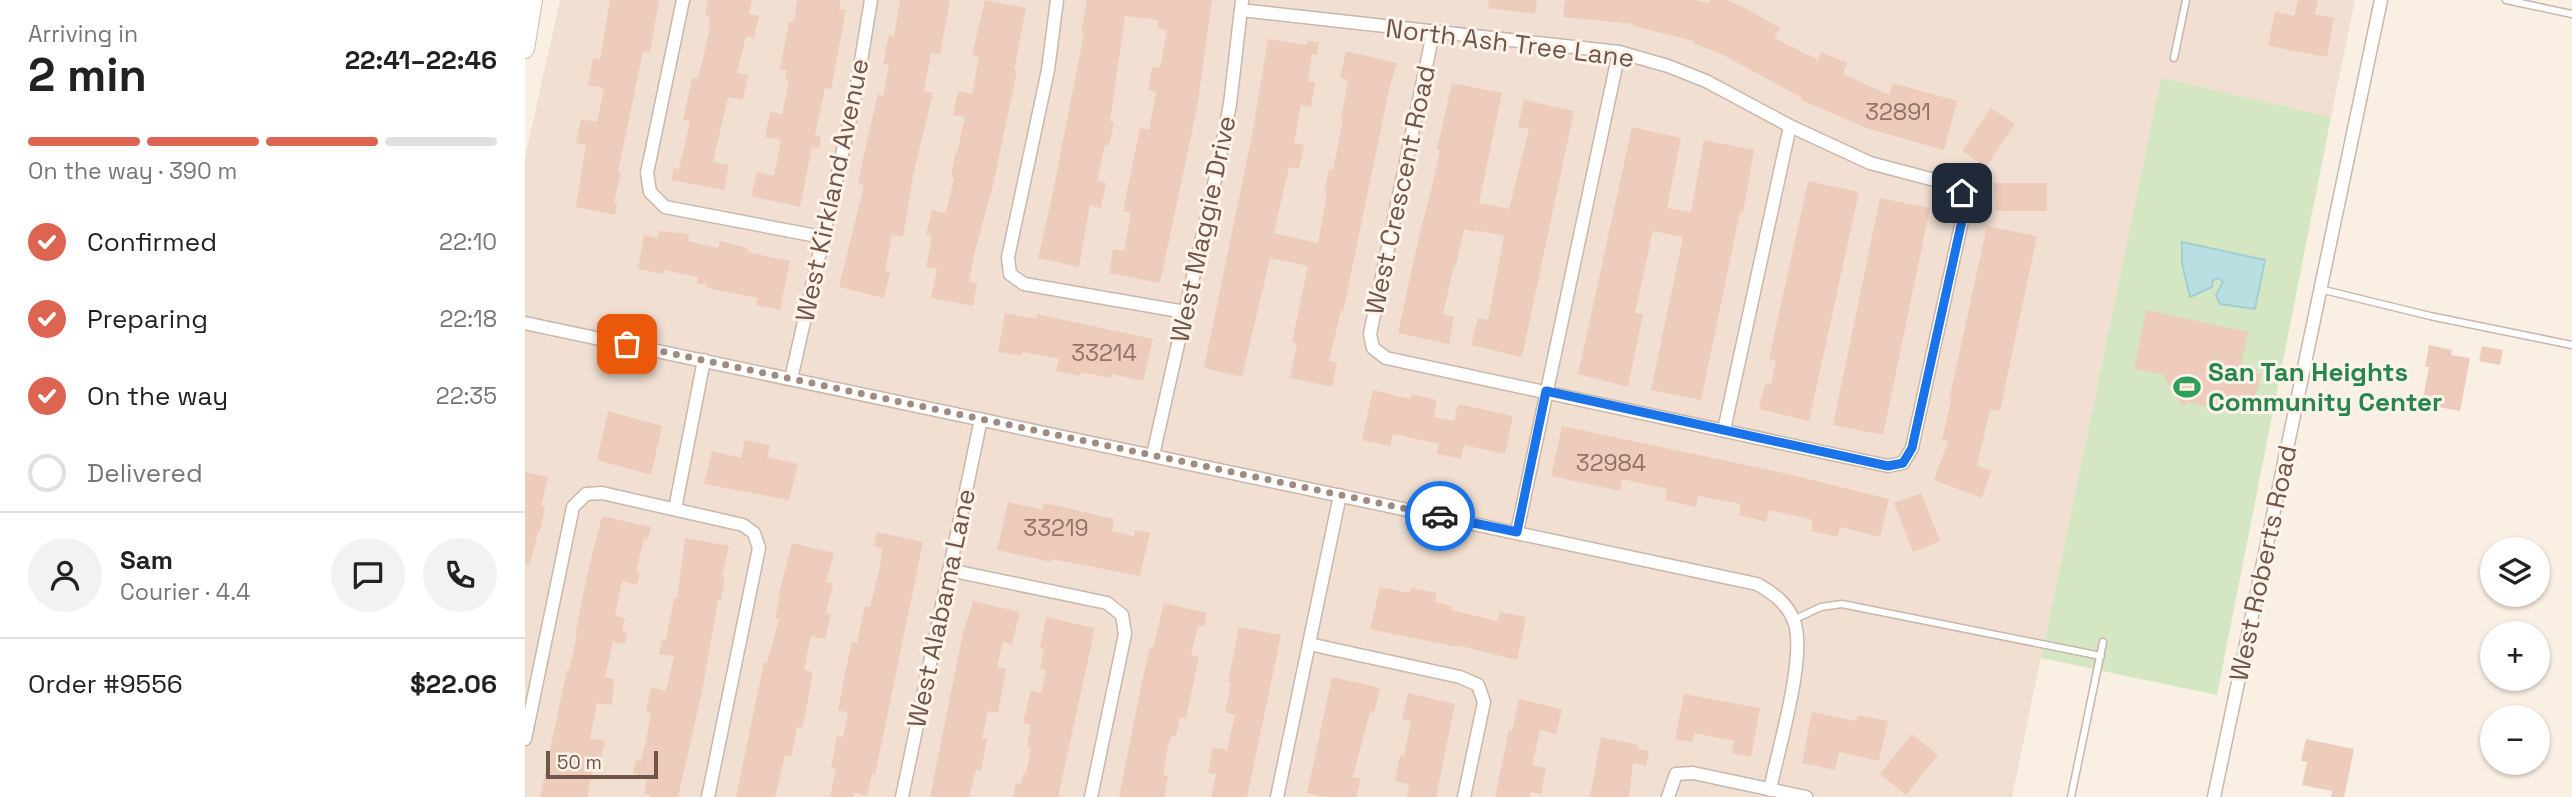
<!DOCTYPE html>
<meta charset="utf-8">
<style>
body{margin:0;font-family:"Space Grotesk",sans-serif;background:#f2f2f2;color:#222;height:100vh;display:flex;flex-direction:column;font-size:26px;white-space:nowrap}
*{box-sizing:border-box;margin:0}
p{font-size:23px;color:#767676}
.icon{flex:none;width:38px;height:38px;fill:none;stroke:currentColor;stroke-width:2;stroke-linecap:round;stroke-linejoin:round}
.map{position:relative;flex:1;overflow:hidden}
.sheet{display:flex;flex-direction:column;background:#fff;width:525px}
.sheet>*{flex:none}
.controls{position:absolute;left:1955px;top:537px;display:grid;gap:14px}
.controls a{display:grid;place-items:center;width:70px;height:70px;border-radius:50%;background:#fff;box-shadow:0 2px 5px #0004;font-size:35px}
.scale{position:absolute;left:21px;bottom:18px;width:112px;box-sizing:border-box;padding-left:7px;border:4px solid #70554b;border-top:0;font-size:19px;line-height:24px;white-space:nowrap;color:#70554b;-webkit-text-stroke:5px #fef3e8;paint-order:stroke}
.pin{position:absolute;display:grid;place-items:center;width:60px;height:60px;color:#fff;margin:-30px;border-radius:14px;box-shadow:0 4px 10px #0006}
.courier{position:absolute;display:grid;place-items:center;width:70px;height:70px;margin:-35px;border:5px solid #1a73e8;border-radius:50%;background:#fff;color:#222;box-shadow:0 2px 9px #0007}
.headline em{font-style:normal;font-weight:700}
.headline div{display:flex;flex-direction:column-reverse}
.headline{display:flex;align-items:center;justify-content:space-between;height:119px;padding:0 28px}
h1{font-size:46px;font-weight:700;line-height:52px}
.bar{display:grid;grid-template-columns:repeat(4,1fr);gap:10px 7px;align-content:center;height:84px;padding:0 28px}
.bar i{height:9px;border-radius:5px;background:#e0e0e0}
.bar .selected{background:#dc6450}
.bar p{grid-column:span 4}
.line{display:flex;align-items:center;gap:18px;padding:0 28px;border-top:2px solid #e0e0e0}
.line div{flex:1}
.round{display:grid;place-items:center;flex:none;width:74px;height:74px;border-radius:37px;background:#f2f2f2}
ol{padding:0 28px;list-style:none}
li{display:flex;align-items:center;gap:21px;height:77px}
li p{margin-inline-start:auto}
li .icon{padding:7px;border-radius:50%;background:#dc6450;color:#fff;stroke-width:4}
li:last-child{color:#767676}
li i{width:38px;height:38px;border:4px solid #e0e0e0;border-radius:50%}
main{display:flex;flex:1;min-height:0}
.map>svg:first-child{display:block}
.residential{fill:#f1e0d2}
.green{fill:#d4e6c2}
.water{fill:#b9dfe2;stroke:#a0cfd3;stroke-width:2}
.building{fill:#edccbc}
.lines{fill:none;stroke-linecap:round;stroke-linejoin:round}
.lane-casing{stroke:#cab6aa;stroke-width:9}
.street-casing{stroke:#cab6aa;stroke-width:15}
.secondary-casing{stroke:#cfb8ab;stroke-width:20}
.lane{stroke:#fff;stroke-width:6}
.street{stroke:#fff;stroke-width:12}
.secondary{stroke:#fff;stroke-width:18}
.done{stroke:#a08b80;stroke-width:7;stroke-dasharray:0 12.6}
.route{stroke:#1a73e8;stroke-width:9}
.labels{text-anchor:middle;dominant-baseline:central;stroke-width:6;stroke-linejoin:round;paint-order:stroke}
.number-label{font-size:23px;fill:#8f7367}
.street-label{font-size:26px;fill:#70554b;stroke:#fef3e8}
.leisure-label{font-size:26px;font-weight:bold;fill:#27864d;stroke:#fef3e8;text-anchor:start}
</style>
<main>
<section class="sheet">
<div class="headline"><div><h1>2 min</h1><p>Arriving in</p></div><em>22:41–22:46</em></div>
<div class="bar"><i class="selected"></i><i class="selected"></i><i class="selected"></i><i></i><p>On the way · 390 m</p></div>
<ol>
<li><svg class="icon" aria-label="check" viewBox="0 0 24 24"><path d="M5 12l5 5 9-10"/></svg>Confirmed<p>22:10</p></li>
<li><svg class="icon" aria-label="check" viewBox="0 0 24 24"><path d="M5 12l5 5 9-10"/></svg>Preparing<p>22:18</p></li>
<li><svg class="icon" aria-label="check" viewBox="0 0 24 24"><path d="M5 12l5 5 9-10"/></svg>On the way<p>22:35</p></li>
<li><i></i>Delivered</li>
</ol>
<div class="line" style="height:126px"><a class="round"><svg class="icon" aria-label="person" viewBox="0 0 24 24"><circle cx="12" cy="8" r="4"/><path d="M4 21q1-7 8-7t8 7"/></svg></a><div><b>Sam</b><p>Courier · 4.4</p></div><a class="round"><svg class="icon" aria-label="chat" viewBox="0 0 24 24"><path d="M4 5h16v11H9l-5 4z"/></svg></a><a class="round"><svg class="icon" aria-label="phone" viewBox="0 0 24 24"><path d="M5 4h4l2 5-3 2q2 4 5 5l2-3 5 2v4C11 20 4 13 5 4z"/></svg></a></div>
<div class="line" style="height:91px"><div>Order #9556</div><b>$22.06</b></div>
</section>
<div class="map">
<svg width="2047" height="797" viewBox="0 0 2047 797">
<rect width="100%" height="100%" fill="#faefe3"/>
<polygon class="residential" points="35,0 1830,0 1806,117 1636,79 1487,797 0,797 0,157"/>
<polygon class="green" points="1636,78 1806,117 1692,695 1516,658"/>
<polygon class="water" points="1657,242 1740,260 1730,309 1695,304 1691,295 1698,282 1693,278 1688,280 1687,287 1665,297 1657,264"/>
<g class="building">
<polygon points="85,0 134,0 125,52 118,51 93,172 96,172 89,202 92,203 90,215 51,207 61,145 51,143 56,119 72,122 79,88 63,85 68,58 75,60"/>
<polygon points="183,0 227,0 224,14 234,16 229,38 221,36 212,73 223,75 218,100 203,97 188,162 204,165 199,190 146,180 149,168 154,169 165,121 158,120 167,78 173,79 185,28 183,27 185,17 180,16"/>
<polygon points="272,0 316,0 314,9 321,10 306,89 300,88 290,135 296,136 294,148 287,147 275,207 226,196 232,172 249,176 256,140 240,137 245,112 257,114 264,81 260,80 262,70 255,69 264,21 269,22"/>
<polygon points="375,0 425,0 415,54 406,53 399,91 408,93 388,176 378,237 367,235 360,271 365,272 359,298 314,287 339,185 333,184 341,145 353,94 358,96 364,65 358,64 364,35 369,36"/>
<polygon points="460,0 501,8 489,70 492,70 489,86 468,185 450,251 444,282 452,283 448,306 406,298 412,269 401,267 407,236 401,234 407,210 421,213 429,178 426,177 430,153 432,153 440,117 428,115 433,91 447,94 454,56 447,55"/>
<polygon points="562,0 687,0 672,108 635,283 584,273 588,249 599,251 606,213 598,211 615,128 624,130 631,92 623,90 627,67 635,68 642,30 632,28 633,20 600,16 585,121 589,122 584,146 580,145 572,181 581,183 576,208 565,205 554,267 513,258 527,197 559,33 556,33"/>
<polygon points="964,0 1012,0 1010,14 963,8"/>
<polygon points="1040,0 1170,0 1183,3 1185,0 1201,0 1220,8 1255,28 1249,38 1293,60 1296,52 1322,63 1318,74 1364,95 1368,83 1432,101 1419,150 1344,129 1276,100 1277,98 1198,55 1168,43 1168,41 1108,26 1109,24 1038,17"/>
<polygon points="1773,0 1793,0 1790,14 1809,18 1802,57 1743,46 1750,12 1769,16"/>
<polygon points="743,39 782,45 782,41 794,42 792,55 787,54 783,81 790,82 786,107 776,105 769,143 779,145 774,169 764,167 749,233 793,243 802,193 799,193 804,169 808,170 818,119 816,119 823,80 815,78 821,51 872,63 864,90 818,312 816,311 804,361 812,363 807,387 765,378 772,344 767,342 783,266 745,258 717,377 679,368 727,135"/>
<polygon points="927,83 977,93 954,203 984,209 1004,129 993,127 999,100 1049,111 997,357 946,345 953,318 963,320 979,236 950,230 950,232 939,229 931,265 929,265 918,314 929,317 924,344 873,333 895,232 908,183 915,150 912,149"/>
<polygon points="1466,108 1490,124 1461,167 1437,151"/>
<polygon points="1107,127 1156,138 1142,208 1166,212 1179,140 1229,150 1218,213 1215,212 1176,400 1126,390 1158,237 1128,231 1110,313 1118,314 1103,387 1053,374"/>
<polygon points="1283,181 1334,192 1284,421 1234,409 1240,383 1246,384 1251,361 1244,359"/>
<polygon points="1469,183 1522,183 1522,211 1470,211"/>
<polygon points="1355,198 1405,208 1358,435 1308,425"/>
<polygon points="1462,226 1512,236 1475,411 1465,409 1452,466 1466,471 1457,498 1409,480 1423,441 1417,440 1426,401 1424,400"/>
<polygon points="134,231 164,234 163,241 193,248 195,241 223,248 222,252 265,261 255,310 231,305 232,298 182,288 182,285 172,283 173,277 139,270 138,274 113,269 119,235 132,238"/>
<polygon points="1621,310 1723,332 1715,369 1736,374 1728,406 1708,401 1706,412 1663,402 1658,406 1637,374 1609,369"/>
<polygon points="480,313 511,319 512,314 628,339 618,381 587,374 586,378 556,372 555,376 531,371 534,359 498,352 497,356 473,352"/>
<polygon points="1904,345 1927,350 1926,355 1945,358 1935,411 1897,404 1904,367 1900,367"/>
<polygon points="1957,346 1978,350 1975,365 1954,361"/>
<polygon points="848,390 885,399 886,394 912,400 909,417 929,421 933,404 988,416 980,454 939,445 936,459 912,454 914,444 868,434 865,446 837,440"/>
<polygon points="83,411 137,426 126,475 72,460"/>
<polygon points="1037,426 1263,474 1364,499 1355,537 1315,527 1313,537 1286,531 1288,520 1244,510 1241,522 1214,515 1216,504 1173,496 1171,507 1140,500 1142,489 1097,479 1095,491 1026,476"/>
<polygon points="220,440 245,445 242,457 273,464 264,500 179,484 187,451 216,458"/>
<polygon points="0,472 23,477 16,506 20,507 15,532 13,531 5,565 0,564"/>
<polygon points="1396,493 1415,541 1388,552 1369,503"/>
<polygon points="483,502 518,510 519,503 551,510 589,519 587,531 609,536 610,530 625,533 615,576 527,559 526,562 472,550"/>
<polygon points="77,516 126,527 123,540 119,539 111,571 115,572 112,585 97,581 90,616 100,618 97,631 102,632 100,644 88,642 80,677 89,679 87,705 72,703 65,738 80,741 74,766 68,765 62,797 15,797 42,670 44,670 52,636 50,635 62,575"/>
<polygon points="352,532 398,542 350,775 347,774 342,796 329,793 328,797 305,797 311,769 306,768 312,736 318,737 323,713 313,710 320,673 327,642 332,643 340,606 345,607 355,567 357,548 349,546"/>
<polygon points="160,538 204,546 197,576 200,577 196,600 193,600 177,692 153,797 125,797 126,795 119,794 122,777 108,773 111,760 116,761 121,740 126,712 121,711 126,687 141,691 149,656 134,654 137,639 141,640 149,598 152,599"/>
<polygon points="267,543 309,553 301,582 308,583 301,613 306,614 300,639 286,636 279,670 288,672 280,716 277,728 272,727 266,757 260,756 250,797 211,797 239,662 242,663 254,619 250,618 255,597 253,597"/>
<polygon points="855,587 885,593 886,588 912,593 910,602 927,606 926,610 973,621 975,612 1001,617 992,660 932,645 932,647 845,629"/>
<polygon points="448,601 495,612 487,644 478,642 472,667 481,669 473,713 463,711 457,738 462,739 456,771 451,770 444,797 405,797 438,633"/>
<polygon points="639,603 682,613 679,627 673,626 666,655 674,657 661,718 655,717 651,736 646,736 643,746 638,775 643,776 639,797 594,797 618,677 625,647 628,648"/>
<polygon points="521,617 569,628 567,642 533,797 488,797 491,783 496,784 499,773 501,773 506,748 502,747 506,725 498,723 506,690 516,693 521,670 515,669 519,649 515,648"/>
<polygon points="714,627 756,635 722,797 686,797 691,774 683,773 688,747 702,750 710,715 700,712 706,683 703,682"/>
<polygon points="807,677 855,688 849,713 845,712 828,777 836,778 831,797 799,797 782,793"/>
<polygon points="883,693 930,704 911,797 882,797 884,784 870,781 875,755 879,756 886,721 877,720"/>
<polygon points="1159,694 1235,708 1226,757 1207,753 1209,741 1169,733 1167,742 1150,739"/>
<polygon points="994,699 1037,709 1031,734 1015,730 1007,765 1021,768 1016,794 1006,792 1004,797 970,797 984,730 987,731"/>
<polygon points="1287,712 1331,721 1333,715 1363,721 1354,761 1314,752 1310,770 1277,763"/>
<polygon points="1387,734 1413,755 1381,795 1355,774"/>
<polygon points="1076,737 1114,745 1113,749 1124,751 1121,766 1108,763 1104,797 1065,797"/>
<polygon points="1781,739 1829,749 1819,797 1806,797 1807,791 1777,785 1782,762 1776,761"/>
</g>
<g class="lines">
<defs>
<g id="lane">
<polyline points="1981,0 2047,14"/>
<polyline points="1649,58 1661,0"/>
<polyline points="1795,289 1905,316 2047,345"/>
<polyline points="1268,620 1296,607 1317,604 1576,656"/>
<polyline points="1546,797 1578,642"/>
</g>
<g id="street">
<polyline points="158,0 122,173 125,192 140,207 297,237"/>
<polyline points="532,0 523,70 483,257 485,274 499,284 660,312"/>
<polyline points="716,10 1094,52 1143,66 1181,81 1265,126 1345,163 1421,183 1437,193 1440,207 1387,448 1378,463 1363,466 861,358 848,348 845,334 908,33"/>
<path d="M0,323L1232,584C1248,593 1262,603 1269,621C1282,656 1253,749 1245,790"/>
<polyline points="266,379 330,97 346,0"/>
<polyline points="1199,430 1265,126"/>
<polyline points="628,455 692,171 705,104 717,0"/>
<polyline points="150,509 179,360"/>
<polyline points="992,532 1094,52"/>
<polyline points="424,570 582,603 597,615 600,634 566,797"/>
<polyline points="784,644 935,677 953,685 959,702 939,797"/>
<polyline points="0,739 48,507 61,494 77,493 218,525 229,533 234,548 183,797"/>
<polyline points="377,797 456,419"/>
<polyline points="752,797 815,495"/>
<polyline points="1143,797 1151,774 1168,773 1281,797"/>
<polyline points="1689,797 1856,0"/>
</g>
<polyline id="secondary" points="0,49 8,0"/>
</defs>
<use href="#lane" class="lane-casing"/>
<use href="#street" class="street-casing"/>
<use href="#secondary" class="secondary-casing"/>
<use href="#lane" class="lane"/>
<use href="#street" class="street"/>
<use href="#secondary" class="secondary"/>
</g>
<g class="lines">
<polyline class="done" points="102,344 915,516"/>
<polyline class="route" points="915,516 992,532 1021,391 1363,466 1378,463 1387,448 1440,207 1437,193"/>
</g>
<defs>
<symbol id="stadium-bare" viewBox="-9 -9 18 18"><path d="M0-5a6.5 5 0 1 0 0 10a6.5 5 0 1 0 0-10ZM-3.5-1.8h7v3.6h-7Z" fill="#2e9e5b" stroke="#fef3e8" stroke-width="2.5" paint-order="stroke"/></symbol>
</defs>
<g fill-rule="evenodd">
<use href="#stadium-bare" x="1643" y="368" width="38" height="38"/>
</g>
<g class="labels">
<g class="number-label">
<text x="1373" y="112">32891</text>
<text x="579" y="353">33214</text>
<text x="1086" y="463">32984</text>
<text x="531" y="528">33219</text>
</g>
<g class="street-label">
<text transform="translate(985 43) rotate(7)">North Ash Tree Lane</text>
<text transform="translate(307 190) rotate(-78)">West Kirkland Avenue</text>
<text transform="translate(875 190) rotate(-78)">West Crescent Road</text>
<text transform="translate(678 229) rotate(-78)">West Maggie Drive</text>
<text transform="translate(1738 563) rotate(-78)">West Roberts Road</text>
<text transform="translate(416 608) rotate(-78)">West Alabama Lane</text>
</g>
<g class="leisure-label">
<text x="1683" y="372">San Tan Heights<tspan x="1683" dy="30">Community Center</tspan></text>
</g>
</g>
</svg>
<div class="controls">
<a><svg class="icon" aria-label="layers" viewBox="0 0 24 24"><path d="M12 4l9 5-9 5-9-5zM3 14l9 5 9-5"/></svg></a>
<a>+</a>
<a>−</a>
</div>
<div class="scale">50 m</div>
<div class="pin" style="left:102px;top:344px;background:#ea580c"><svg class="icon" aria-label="bag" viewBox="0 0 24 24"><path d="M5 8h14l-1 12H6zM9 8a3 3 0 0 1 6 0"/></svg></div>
<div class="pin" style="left:1437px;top:193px;background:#1f2937"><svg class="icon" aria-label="home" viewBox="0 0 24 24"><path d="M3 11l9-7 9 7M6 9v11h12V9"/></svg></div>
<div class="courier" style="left:915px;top:516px"><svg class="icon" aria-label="car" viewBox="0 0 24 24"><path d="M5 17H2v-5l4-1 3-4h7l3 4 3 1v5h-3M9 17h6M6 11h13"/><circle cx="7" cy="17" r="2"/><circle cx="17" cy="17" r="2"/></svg></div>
</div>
</main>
